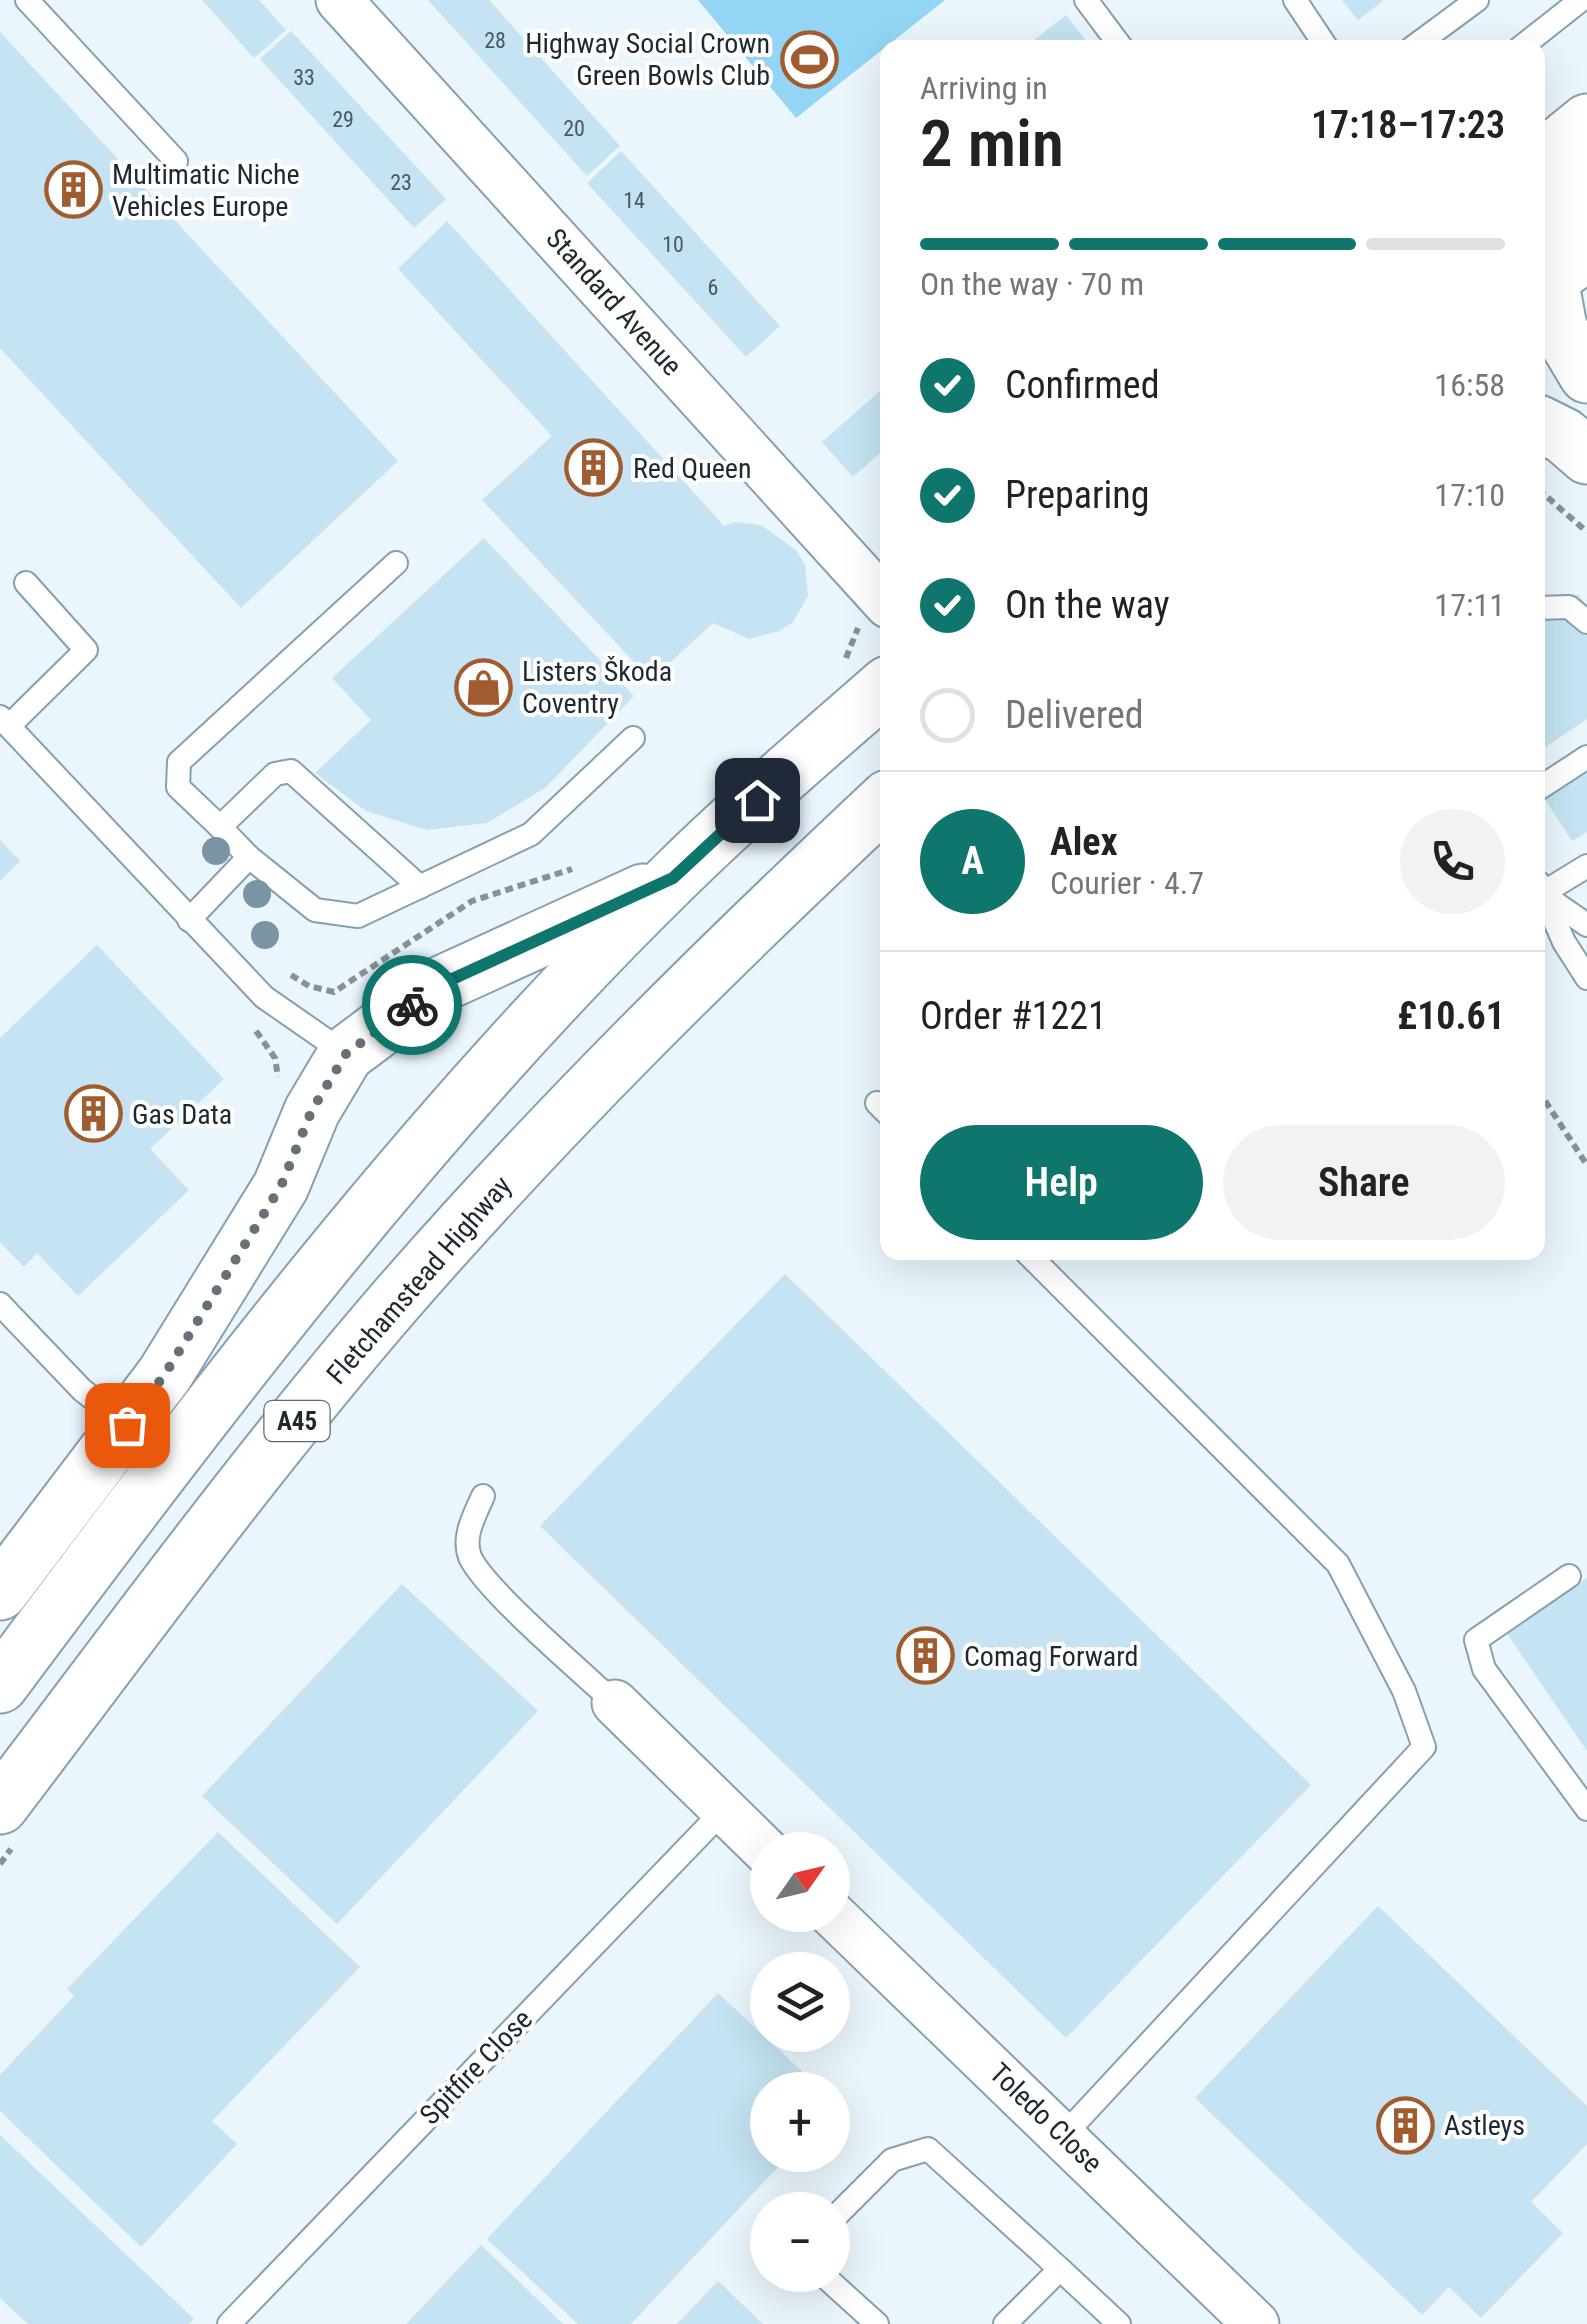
<!DOCTYPE html>
<meta charset="utf-8">
<style>
body{margin:0;font-family:"Roboto Condensed",sans-serif;background:#f2f2f2;color:#222;height:100vh;display:flex;flex-direction:column;font-size:38px;white-space:nowrap}
*{box-sizing:border-box;margin:0}
p{font-size:32px;color:#767676}
.icon{flex:none;width:55px;height:55px;fill:none;stroke:currentColor;stroke-width:2;stroke-linecap:round;stroke-linejoin:round}
.map{position:relative;flex:1;overflow:hidden}
.sheet{position:absolute;left:880px;top:40px;width:665px;height:1220px;display:flex;flex-direction:column;background:#fff;border-radius:20px;box-shadow:0 10px 40px #0002}
.sheet>*{flex:none}
.needle{width:65px;rotate:56deg}
.tools{position:absolute;left:750px;top:1832px;display:grid;gap:20px}
.tools a{display:grid;place-items:center;width:100px;height:100px;border-radius:50%;background:#fff;box-shadow:0 10px 40px #0002;font-size:50px}
.pin{position:absolute;display:grid;place-items:center;width:85px;height:85px;color:#fff;margin:-42px;border-radius:20px;box-shadow:0 5px 15px #0006}
.courier{position:absolute;display:grid;place-items:center;width:100px;height:100px;margin:-50px;border:8px solid #0f766e;border-radius:50%;background:#fff;color:#222;box-shadow:0 2px 12px #0007}
.headline em{font-style:normal;font-weight:600}
.headline div{display:flex;flex-direction:column-reverse}
.headline{display:flex;align-items:center;justify-content:space-between;height:170px;padding:0 40px}
h1{font-size:65px;font-weight:600;line-height:75px}
.bar{display:grid;grid-template-columns:repeat(4,1fr);gap:15px 10px;align-content:center;height:120px;padding:0 40px}
.bar i{height:12px;border-radius:8px;background:#e0e0e0}
.bar .on{background:#0f766e}
.bar p{grid-column:span 4}
.line{display:flex;align-items:center;gap:25px;padding:0 40px;border-top:2px solid #e0e0e0}
.line div{flex:1}
.round{display:grid;place-items:center;flex:none;width:105px;height:105px;border-radius:52px;background:#f2f2f2}
ol{padding:0 40px;list-style:none}
li{display:flex;align-items:center;gap:30px;height:110px}
li p{margin-inline-start:auto}
li .icon{padding:10px;border-radius:50%;background:#0f766e;color:#fff;stroke-width:4}
li:last-child{color:#767676}
li i{width:55px;height:55px;border:5px solid #e0e0e0;border-radius:50%}
.cta{display:flex;gap:20px;margin-top:auto;padding:20px 40px}
.cta a{flex:1;height:115px;border-radius:60px;background:#0f766e;color:#fff;font-size:40px;font-weight:600;line-height:115px;text-align:center}
.cta a+a{background:#f2f2f2;color:#222}
.map>svg:first-child{display:block}
.green{fill:#94d5f5}
.building{fill:#c5e3f2}
.lines{fill:none;stroke-linecap:round;stroke-linejoin:round}
.service-casing{stroke:#85a0af;stroke-width:26}
.minor-casing{stroke:#85a0af;stroke-width:49}
.secondary-casing{stroke:#85a0af;stroke-width:59}
.trunk-casing{stroke:#85a0af;stroke-width:59}
.path{stroke:#879298;stroke-width:6;stroke-dasharray:8 5;stroke-linecap:butt}
.service{stroke:#fff;stroke-width:22}
.minor{stroke:#fff;stroke-width:45}
.secondary{stroke:#fff;stroke-width:55}
.trunk{stroke:#fff;stroke-width:55}
.tree{fill:#7995a3}
.done{stroke:#657077;stroke-width:10;stroke-dasharray:0 18}
.route{stroke:#0f766e;stroke-width:12}
.labels{text-anchor:middle;dominant-baseline:central;stroke-width:8;stroke-linejoin:round;paint-order:stroke}
.number-label{font-size:22px;fill:#485860}
.shield{fill:#fff;stroke:#62696d;stroke-width:2.5}
.shield-label{font-size:25px;font-weight:bold;fill:#1e292f}
.poi-label{font-size:28px;fill:#1e292f;stroke:#fff;text-anchor:start}
.street-label{font-size:28px;fill:#1e292f;stroke:#fff}
</style>
<div class="map">
<svg width="1587" height="2324" viewBox="0 0 1587 2324">
<rect width="100%" height="100%" fill="#eaf5fc"/>
<polygon class="green" points="698,0 945,0 796,118"/>
<g class="building">
<polygon points="202,0 259,0 286,30 254,58"/>
<polygon points="428,0 489,0 620,146 587,176"/>
<polygon points="1342,0 1384,0 1358,20"/>
<polygon points="1066,15 1092,48 1024,48"/>
<polygon points="291,31 446,199 414,228 260,59"/>
<polygon points="0,32 398,461 241,608 0,348"/>
<polygon points="621,151 780,326 746,357 587,183"/>
<polygon points="447,221 724,526 735,522 761,525 796,550 805,565 808,596 793,622 779,631 749,639 713,623 651,680 482,500 552,436 398,269"/>
<polygon points="888,384 888,446 853,477 822,442"/>
<polygon points="484,538 634,696 545,788 487,823 427,830 366,811 315,773 371,720 332,678"/>
<polygon points="1578,594 1587,607 1587,719 1538,752 1538,620"/>
<polygon points="1587,767 1587,832 1572,841 1542,795"/>
<polygon points="0,840 20,861 0,881"/>
<polygon points="97,945 224,1079 150,1149 189,1190 78,1296 37,1253 24,1267 0,1242 0,1038"/>
<polygon points="785,1274 1311,1785 1066,2038 540,1526"/>
<polygon points="1587,1578 1587,1751 1506,1632"/>
<polygon points="402,1584 538,1711 337,1924 202,1796"/>
<polygon points="218,1832 360,1967 212,2121 237,2144 141,2247 0,2111 0,2075 74,1996 67,1989"/>
<polygon points="1378,1906 1587,2106 1587,2144 1531,2202 1563,2233 1481,2318 1449,2287 1422,2315 1195,2098"/>
<polygon points="718,1993 822,2090 768,2090 768,2155 789,2155 631,2324 578,2324 487,2239"/>
<polygon points="0,2135 194,2319 189,2324 28,2324 0,2298"/>
<polygon points="481,2245 563,2324 406,2324"/>
<polygon points="718,2281 763,2324 677,2324"/>
</g>
<g class="lines">
<defs>
<g id="service">
<polyline points="27,0 176,161"/>
<polyline points="1086,0 1122,48"/>
<polyline points="1295,0 1327,48"/>
<polyline points="1412,48 1477,0"/>
<polyline points="1520,48 1581,0"/>
<polyline points="1538,608 1569,607 1587,622"/>
<polyline points="0,717 264,997 346,1054"/>
<polyline points="9,726 86,650 26,583"/>
<polyline points="1538,789 1587,757"/>
<polyline points="220,827 178,787 179,762 396,563"/>
<polyline points="249,857 220,827 275,774 291,771 420,887"/>
<polyline points="1538,882 1564,942 1587,978"/>
<polyline points="1538,896 1587,866"/>
<polyline points="1545,896 1587,925"/>
<polyline points="189,920 249,857 315,910 358,916 531,834 633,738"/>
<polyline points="877,1103 888,1114"/>
<polyline points="1026,1252 1338,1564 1404,1691 1424,1747 1064,2135"/>
<polyline points="0,1304 82,1390 127,1425"/>
<path d="M483,1496C475,1515 462,1536 470,1557C484,1589 585,1675 615,1703"/>
<polyline points="1569,1576 1476,1640 1484,1669 1587,1809"/>
<polyline points="832,2220 892,2160 928,2149 1060,2269"/>
<polyline points="823,2275 877,2324"/>
<polyline points="229,2324 723,1811"/>
<polyline points="1005,2324 1060,2269 1119,2324"/>
</g>
<g id="minor">
<polyline points="339,0 888,605"/>
<polyline points="615,1703 768,1853"/>
<polyline points="832,1914 1256,2324"/>
</g>
<g id="secondary">
<polyline points="1576,135 1550,278 1559,328 1587,375"/>
<polyline points="1538,423 1564,436 1587,456"/>
</g>
<g id="trunk">
<polyline points="1538,162 1587,122"/>
<polyline points="1538,287 1587,253"/>
<polyline points="0,1592 165,1374 281,1186 312,1111 346,1054 437,986 643,892"/>
<path d="M0,1685C209,1405 423,1122 674,877C742,810 816,747 888,684"/>
<path d="M0,1806C130,1635 256,1462 396,1300C550,1123 717,958 888,798"/>
</g>
</defs>
<use href="#service" class="service-casing"/>
<use href="#minor" class="minor-casing"/>
<use href="#secondary" class="secondary-casing"/>
<use href="#trunk" class="trunk-casing"/>
<g class="path">
<polyline points="1538,489 1587,532"/>
<polyline points="846,658 858,628"/>
<polyline points="291,975 309,986 334,992 472,901 572,869"/>
<polyline points="256,1031 275,1058 278,1077"/>
<polyline points="1538,1090 1587,1165"/>
<polyline points="0,1864 11,1849"/>
</g>
<use href="#service" class="service"/>
<use href="#minor" class="minor"/>
<use href="#secondary" class="secondary"/>
<use href="#trunk" class="trunk"/>
</g>
<g class="tree">
<circle cx="216" cy="851" r="14"/>
<circle cx="257" cy="894" r="14"/>
<circle cx="265" cy="935" r="14"/>
</g>
<g class="lines">
<polyline class="done" points="127,1425 165,1374 281,1186 312,1110 346,1054 412,1005"/>
<polyline class="route" points="412,1005 437,986 673,878 757,800"/>
</g>
<defs>
<symbol id="stadium-ring" viewBox="-11 -11 22 22"><circle r="9.5" fill="#fff" stroke="#a05b2f" stroke-width="1.5"/><path d="M0-5a6.5 5 0 1 0 0 10a6.5 5 0 1 0 0-10ZM-3.5-1.8h7v3.6h-7Z" fill="#a05b2f"/></symbol>
<symbol id="building-ring" viewBox="-11 -11 22 22"><circle r="9.5" fill="#fff" stroke="#a05b2f" stroke-width="1.5"/><path d="M-4-6H4V6H1V3H-1V6H-4ZM-2.5-4.3h1.7v1.8h-1.7ZM.8-4.3h1.7v1.8H.8ZM-2.5-1h1.7V.8h-1.7ZM.8-1h1.7V.8H.8Z" fill="#a05b2f"/></symbol>
<symbol id="shop-ring" viewBox="-11 -11 22 22"><circle r="9.5" fill="#fff" stroke="#a05b2f" stroke-width="1.5"/><path d="M-5-2.5h2.3a2.7 3.5 0 0 1 5.4 0H5L5.5 6h-11ZM-1.5-2.5h3a1.5 2.3 0 0 0-3 0Z" fill="#a05b2f"/></symbol>
</defs>
<g fill-rule="evenodd">
<use href="#stadium-ring" x="778" y="28" width="63" height="63"/>
<use href="#building-ring" x="42" y="158" width="63" height="63"/>
<use href="#building-ring" x="562" y="436" width="63" height="63"/>
<use href="#shop-ring" x="452" y="656" width="63" height="63"/>
<use href="#building-ring" x="62" y="1082" width="63" height="63"/>
<use href="#building-ring" x="894" y="1624" width="63" height="63"/>
<use href="#building-ring" x="1374" y="2094" width="63" height="63"/>
</g>
<g class="labels">
<g class="number-label">
<text x="495" y="40">28</text>
<text x="304" y="77">33</text>
<text x="343" y="119">29</text>
<text x="574" y="128">20</text>
<text x="401" y="182">23</text>
<text x="634" y="200">14</text>
<text x="673" y="244">10</text>
<text x="713" y="287">6</text>
</g>
<rect class="shield" x="264.5" y="1401" width="65" height="40" rx="8"/>
<g class="shield-label">
<text x="297" y="1421">A45</text>
</g>
<g class="poi-label">
<text x="770" y="43" text-anchor="end">Highway Social Crown<tspan x="770" dy="32">Green Bowls Club</tspan></text>
<text x="112" y="174">Multimatic Niche<tspan x="112" dy="32">Vehicles Europe</tspan></text>
<text x="633" y="468">Red Queen</text>
<text x="522" y="671">Listers Škoda<tspan x="522" dy="32">Coventry</tspan></text>
<text x="132" y="1114">Gas Data</text>
<text x="964" y="1656">Comag Forward</text>
<text x="1444" y="2125">Astleys</text>
</g>
<g class="street-label">
<text transform="translate(614 302) rotate(48)">Standard Avenue</text>
<text transform="translate(419 1280) rotate(-49)">Fletchamstead Highway</text>
<text transform="translate(476 2067) rotate(-46)">Spitfire Close</text>
<text transform="translate(1046 2118) rotate(44)">Toledo Close</text>
</g>
</g>
</svg>
<div class="tools">
<a><svg class="needle" viewBox="-14 -14 28 28"><path d="M0-13l5 13h-10z" fill="#e53935"/><path d="M0 13l5-13h-10z" fill="#767676"/></svg></a>
<a><svg class="icon" aria-label="layers" viewBox="0 0 24 24"><path d="M12 4l9 5-9 5-9-5zM3 14l9 5 9-5"/></svg></a>
<a>+</a>
<a>−</a>
</div>
<div class="pin" style="left:127px;top:1425px;background:#ea580c"><svg class="icon" aria-label="bag" viewBox="0 0 24 24"><path d="M5 8h14l-1 12H6zM9 8a3 3 0 0 1 6 0"/></svg></div>
<div class="pin" style="left:757px;top:800px;background:#1f2937"><svg class="icon" aria-label="home" viewBox="0 0 24 24"><path d="M3 11l9-7 9 7M6 9v11h12V9"/></svg></div>
<div class="courier" style="left:412px;top:1005px"><svg class="icon" aria-label="bike" viewBox="0 0 24 24"><circle cx="6" cy="16" r="4"/><circle cx="18" cy="16" r="4"/><path d="M6 16l4-8h5l3 8M10 8l3 8H6M13 5h3"/></svg></div>
<section class="sheet">
<div class="headline"><div><h1>2 min</h1><p>Arriving in</p></div><em>17:18–17:23</em></div>
<div class="bar"><i class="on"></i><i class="on"></i><i class="on"></i><i></i><p>On the way · 70 m</p></div>
<ol>
<li><svg class="icon" aria-label="check" viewBox="0 0 24 24"><path d="M5 12l5 5 9-10"/></svg>Confirmed<p>16:58</p></li>
<li><svg class="icon" aria-label="check" viewBox="0 0 24 24"><path d="M5 12l5 5 9-10"/></svg>Preparing<p>17:10</p></li>
<li><svg class="icon" aria-label="check" viewBox="0 0 24 24"><path d="M5 12l5 5 9-10"/></svg>On the way<p>17:11</p></li>
<li><i></i>Delivered</li>
</ol>
<div class="line" style="height:180px"><b class="round" style="background:#0f766e;color:#fff">A</b><div><b>Alex</b><p>Courier · 4.7</p></div><a class="round"><svg class="icon" aria-label="phone" viewBox="0 0 24 24"><path d="M5 4h4l2 5-3 2q2 4 5 5l2-3 5 2v4C11 20 4 13 5 4z"/></svg></a></div>
<div class="line" style="height:130px"><div>Order #1221</div><b>£10.61</b></div>
<div class="cta"><a>Help</a><a>Share</a></div>
</section>
</div>
